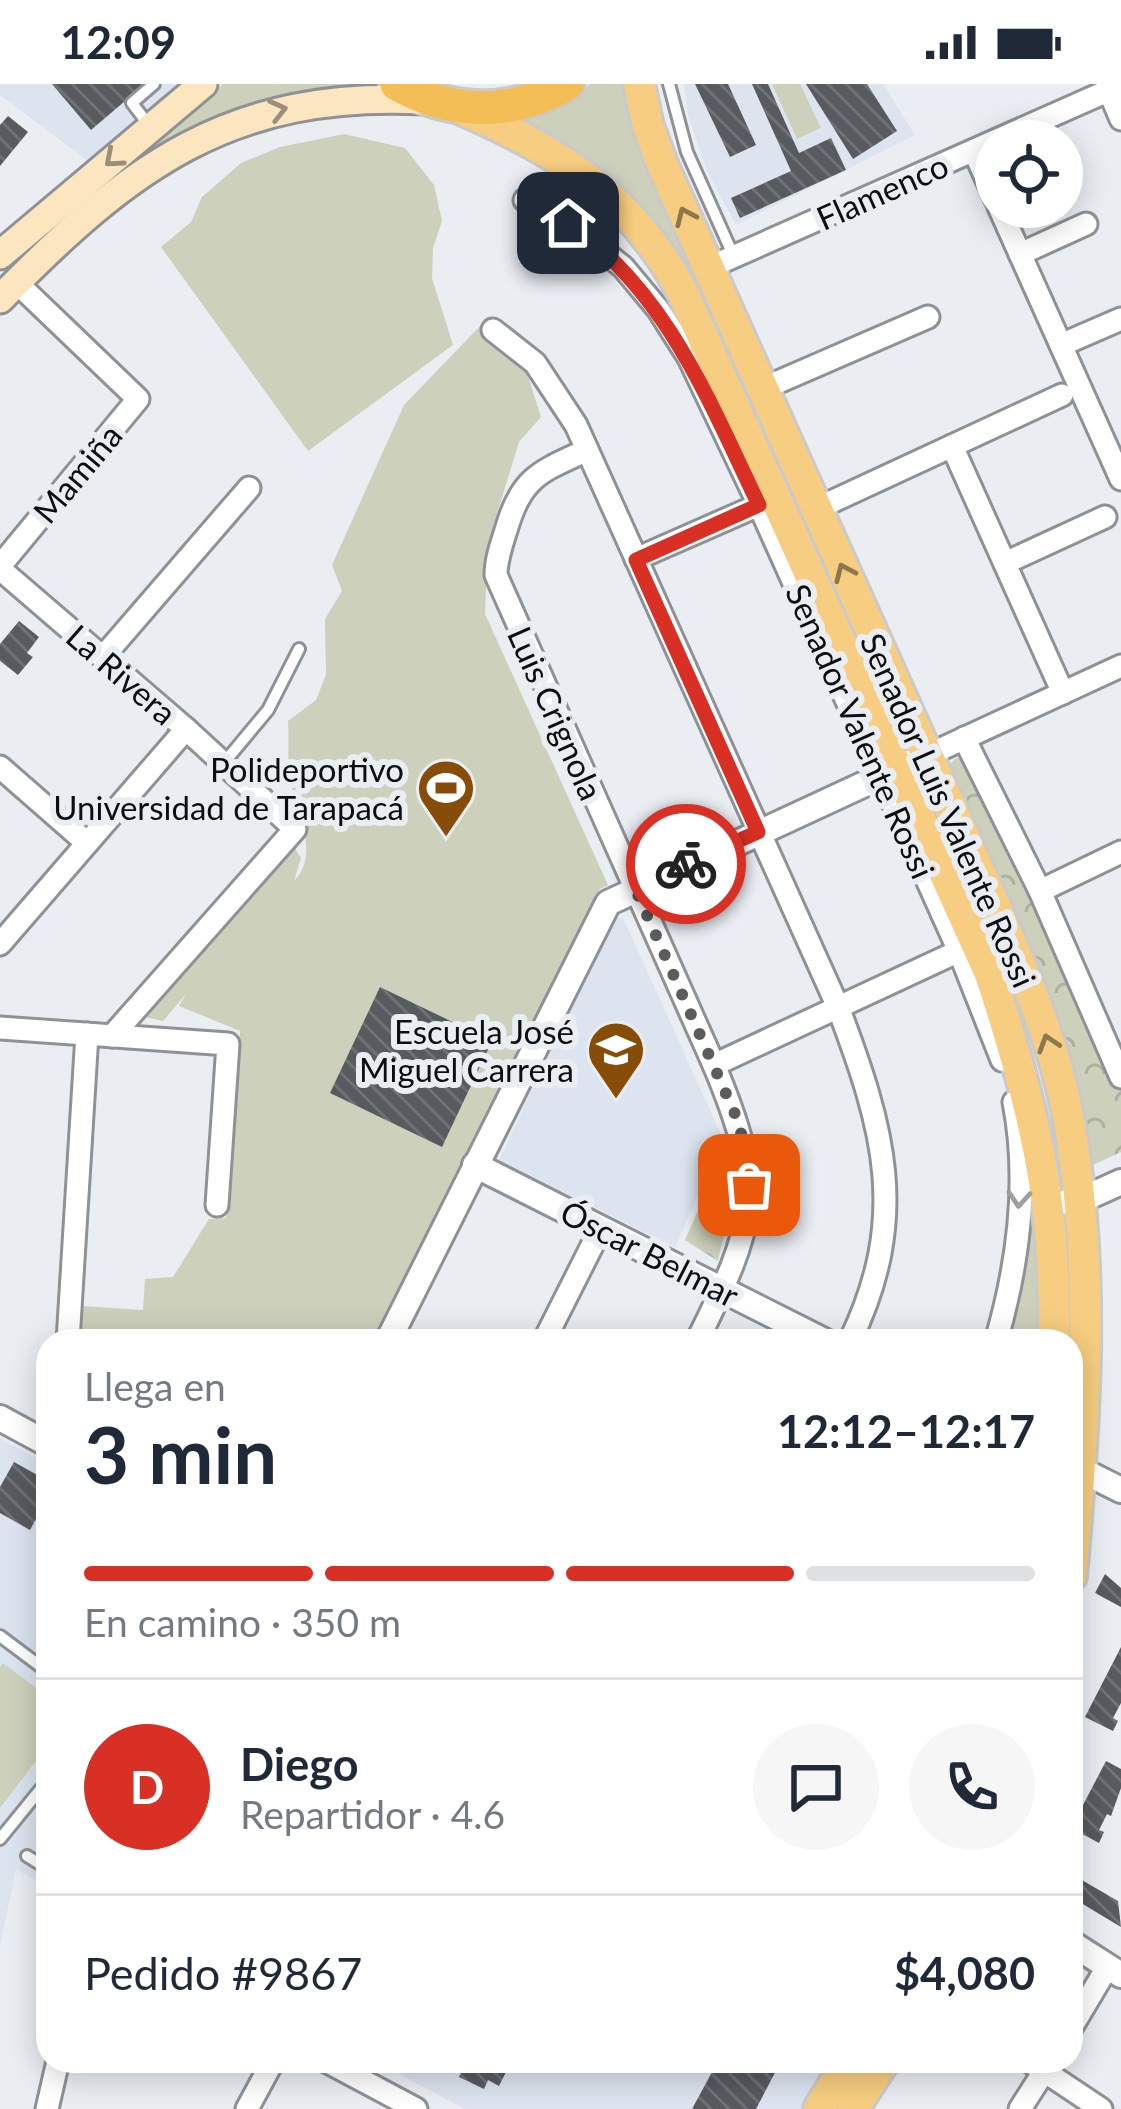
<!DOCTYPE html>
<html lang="es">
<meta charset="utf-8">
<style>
body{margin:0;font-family:Lato,sans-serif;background:#f6f6f7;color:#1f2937;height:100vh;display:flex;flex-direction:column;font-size:45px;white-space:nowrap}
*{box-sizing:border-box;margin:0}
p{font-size:39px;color:#747a83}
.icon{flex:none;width:66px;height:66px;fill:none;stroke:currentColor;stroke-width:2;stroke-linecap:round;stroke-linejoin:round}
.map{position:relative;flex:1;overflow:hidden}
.sheet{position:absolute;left:36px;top:1245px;width:1047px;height:744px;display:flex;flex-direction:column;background:#fff;border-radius:36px;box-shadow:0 6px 30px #0003}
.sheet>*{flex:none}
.tools{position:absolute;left:975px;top:36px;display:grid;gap:24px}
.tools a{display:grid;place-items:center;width:108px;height:108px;border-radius:50%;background:#fff;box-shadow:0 6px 30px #0003;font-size:60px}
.pin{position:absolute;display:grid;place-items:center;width:102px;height:102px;color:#fff;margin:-51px;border-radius:24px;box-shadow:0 6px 18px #0006}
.courier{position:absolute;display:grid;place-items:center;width:120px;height:120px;margin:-60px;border:9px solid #d93025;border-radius:50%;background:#fff;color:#222;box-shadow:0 3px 15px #0007}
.overview em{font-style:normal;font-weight:700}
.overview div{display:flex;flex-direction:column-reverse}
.overview{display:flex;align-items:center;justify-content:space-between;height:204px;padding:0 48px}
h1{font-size:78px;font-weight:700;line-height:90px}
.bar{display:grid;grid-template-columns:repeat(4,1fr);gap:18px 12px;align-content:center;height:144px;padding:0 48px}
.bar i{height:15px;border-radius:9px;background:#e0e1e3}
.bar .current{background:#d93025}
.bar p{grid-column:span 4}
.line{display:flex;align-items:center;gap:30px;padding:0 48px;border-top:3px solid #e0e1e3}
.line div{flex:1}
.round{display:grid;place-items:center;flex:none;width:126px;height:126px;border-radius:63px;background:#f6f6f7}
.status{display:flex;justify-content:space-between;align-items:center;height:84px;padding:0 60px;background:#fff;direction:ltr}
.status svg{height:33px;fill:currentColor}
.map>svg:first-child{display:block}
.built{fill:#dbe4ef}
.grass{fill:#cdd0bb}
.park{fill:url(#park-crowns)}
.building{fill:url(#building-back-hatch)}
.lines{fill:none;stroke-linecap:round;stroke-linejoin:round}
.service-casing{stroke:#8e9296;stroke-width:16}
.minor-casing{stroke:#8e9296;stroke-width:27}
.tertiary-casing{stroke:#8e9296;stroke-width:30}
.secondary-casing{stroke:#8e9296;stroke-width:33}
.primary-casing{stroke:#cacaca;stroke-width:36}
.trunk-casing{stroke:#cacaca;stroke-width:39}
.service{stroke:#fff;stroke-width:10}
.minor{stroke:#fff;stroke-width:21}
.tertiary{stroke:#fff;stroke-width:24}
.secondary{stroke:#fbe6c0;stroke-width:27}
.primary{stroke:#f7ce81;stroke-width:30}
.trunk{stroke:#f4be57;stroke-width:33}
.oneway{stroke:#9b8f79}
.oneway2{stroke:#8d774d}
.oneway3{stroke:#9e9e9f}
.done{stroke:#5a5c5e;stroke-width:12;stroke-dasharray:0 21.6}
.route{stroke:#d93025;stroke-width:15}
.labels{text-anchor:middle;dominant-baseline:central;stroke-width:12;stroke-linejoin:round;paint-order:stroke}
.street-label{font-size:33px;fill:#0c0d0e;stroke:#eaeef3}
.poi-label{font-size:33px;fill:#0c0d0e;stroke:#eaeef3;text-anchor:end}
</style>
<div class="status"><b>12:09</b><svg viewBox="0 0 49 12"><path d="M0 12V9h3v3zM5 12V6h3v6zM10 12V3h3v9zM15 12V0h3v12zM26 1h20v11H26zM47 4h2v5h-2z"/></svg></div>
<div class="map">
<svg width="1121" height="2025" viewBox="0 0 1121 2025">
<defs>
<pattern id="park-crowns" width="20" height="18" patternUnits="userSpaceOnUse" patternTransform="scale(3)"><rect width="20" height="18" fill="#cdd0bb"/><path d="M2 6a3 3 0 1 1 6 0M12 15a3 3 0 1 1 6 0" fill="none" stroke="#afb1a0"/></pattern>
<pattern id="building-back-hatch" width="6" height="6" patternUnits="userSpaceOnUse" patternTransform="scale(3)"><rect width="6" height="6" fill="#575a5e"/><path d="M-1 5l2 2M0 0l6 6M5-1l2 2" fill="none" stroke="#6f7174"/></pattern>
</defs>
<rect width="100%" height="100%" fill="#eaeef3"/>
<g class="built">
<polygon points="0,0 182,0 88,77 0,11"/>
<polygon points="684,0 883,0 915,51 736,141 707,87 688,31"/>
<polygon points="613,834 623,834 723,1055 675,1163 499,1076"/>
<polygon points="0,1354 48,1381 48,1803 16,1785 0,1862"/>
<polygon points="374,1977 831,1977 801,2025 465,2025"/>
</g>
<g class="grass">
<polygon points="223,0 369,0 381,10 273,21 92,127 80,116"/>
<polygon points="590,0 628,0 905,641 891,648 671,164 618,99 569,63 509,38 569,15"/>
<polygon points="772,0 800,0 821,44 797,55"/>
<polygon points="344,50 405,64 434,101 442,137 433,164 432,194 453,261 308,367 161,163 191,138 202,113 241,79 280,63"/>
<path d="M490,240L527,289L541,333L519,358L488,459L485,530L608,801L600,805L591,821L373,1257H80L83,1222L143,1226L145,1195L173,1193L209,1135L226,1134L240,947L179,922L186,910L163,937L135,931L292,760L301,774L294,797C321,770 296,727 290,696C287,677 289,656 288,637L316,616L326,591L325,535L342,507L332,481L404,321L481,241Z"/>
<polygon points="1027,1045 1045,1257 999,1257"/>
<polygon points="3,1579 48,1613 48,1661 0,1724 0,1583"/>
</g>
<g class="park">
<polygon points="969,673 1121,1005 1121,1068 1091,1082 1086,1077 948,682 956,674"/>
<path d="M729,1057C743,1094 726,1139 718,1177L685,1156Z"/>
</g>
<g class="building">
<polygon points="52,0 145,0 91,46"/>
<polygon points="695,0 728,0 756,61 730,73"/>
<polygon points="752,0 768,0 799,69 831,54 846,86 740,134 731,114 791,87"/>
<polygon points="806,0 867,0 897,47 853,75"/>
<polygon points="8,32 28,48 0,82 0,41"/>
<polygon points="19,537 39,553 27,569 33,573 18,591 0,577 0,560"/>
<polygon points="380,903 492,957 442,1063 330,1009"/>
<polygon points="14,1378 48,1397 48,1413 30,1446 0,1429 0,1403"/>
<polygon points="1105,1490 1121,1504 1121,1523 1095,1509"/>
<polygon points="1121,1563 1121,1619 1113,1634 1118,1637 1113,1647 1085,1633"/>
<polygon points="1106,1677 1121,1685 1121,1704 1111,1732 1107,1730 1099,1746 1104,1748 1099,1759 1071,1744"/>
<polygon points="1080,1795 1118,1817 1121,1843 1071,1813"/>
<polygon points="449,1977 520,1977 516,1985 509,1982 499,2002 488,1996 484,2005 459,1993 463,1984"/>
<polygon points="718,1977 781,1977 756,2025 692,2025"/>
</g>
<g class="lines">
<defs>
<g id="service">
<polyline points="669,0 687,68 734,173"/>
<polyline points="148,40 132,19 154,0"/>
<polyline points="223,680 268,626 299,565"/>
<polyline points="0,1552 48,1588"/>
<polyline points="0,1755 48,1696"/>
<polyline points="27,1772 48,1785"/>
</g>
<g id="minor">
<polyline points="1109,7 1121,35"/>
<polyline points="974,67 996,116"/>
<polyline points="525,116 568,139 623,183 658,225 689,274 759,421 959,867 1002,976"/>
<polyline points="999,123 1121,395"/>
<polyline points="1020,170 1086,140"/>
<polyline points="708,184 1121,1"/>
<path d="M493,246L535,279L576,341L838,923C884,1045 910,1133 850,1257"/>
<polyline points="1061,261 1121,235"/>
<polyline points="762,305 928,233"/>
<polyline points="952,362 1063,609"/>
<path d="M587,366C542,387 522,392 507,443C502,459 496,475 496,491L714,981C767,1107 756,1139 697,1257"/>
<polyline points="816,425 1062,311"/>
<polyline points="636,475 759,421"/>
<polyline points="1005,479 1105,433"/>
<polyline points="0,482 138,315 16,198"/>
<polyline points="0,485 186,645 295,745 112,952"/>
<polyline points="103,573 249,404"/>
<polyline points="964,654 1040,807 1121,993"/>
<polyline points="926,672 1121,582"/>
<polyline points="0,683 87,759"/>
<polyline points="1040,807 1121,768"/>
<polyline points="0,860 186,645"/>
<polyline points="0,944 228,960 217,1121"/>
<polyline points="714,981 959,867"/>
<polyline points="68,1257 87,950"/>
<polyline points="544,1257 601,1144"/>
<path d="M996,1257C1018,1181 1029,1096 1014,1018"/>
<polyline points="1071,1944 1108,1882"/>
<polyline points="326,1977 416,2025"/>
<polyline points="1029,1977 1101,2025"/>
<polyline points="47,2025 58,1977"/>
<polyline points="247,2025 273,1977"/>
<polyline points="1020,2025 1050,1978"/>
</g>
<g id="tertiary">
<polyline points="475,1081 824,1257"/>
<polyline points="1067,1118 1081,1116 1121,1098"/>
<polyline points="388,1257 608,819 912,678"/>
<polyline points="0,1334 48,1360"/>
<polyline points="1071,1381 1121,1406"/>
<polyline points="1071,1859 1121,1891"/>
</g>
<g id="secondary">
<polyline points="0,171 203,0"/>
<path d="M0,215C130,82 231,6 424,16"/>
</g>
<g id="primary">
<path d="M639,0L648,42L662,80L994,820C1023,887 1053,955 1067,1027C1096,1181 1085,1337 1071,1492"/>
<path d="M457,23C557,67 631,110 683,209L990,890C1033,1021 1057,1118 1054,1257"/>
<polyline points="819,2025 848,1977"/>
<polyline points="853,2025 884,1977"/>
</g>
<path id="trunk" d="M397,0C451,31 512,32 567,0"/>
</defs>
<use href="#service" class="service-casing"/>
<use href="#minor" class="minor-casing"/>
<use href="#tertiary" class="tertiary-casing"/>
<use href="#secondary" class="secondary-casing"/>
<use href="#primary" class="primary-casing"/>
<use href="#trunk" class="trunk-casing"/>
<use href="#service" class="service"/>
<use href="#minor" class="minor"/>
<use href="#tertiary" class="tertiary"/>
<use href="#secondary" class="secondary"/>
<use href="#primary" class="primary"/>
<use href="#trunk" class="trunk"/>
</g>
<defs><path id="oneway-chevron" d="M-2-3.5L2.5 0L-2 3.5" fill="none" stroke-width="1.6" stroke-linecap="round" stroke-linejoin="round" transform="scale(3)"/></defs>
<g class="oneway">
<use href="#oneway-chevron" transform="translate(278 26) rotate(-14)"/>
<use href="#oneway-chevron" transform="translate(113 75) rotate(139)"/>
</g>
<g class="oneway2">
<use href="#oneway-chevron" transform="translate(685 132) rotate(-114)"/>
<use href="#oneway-chevron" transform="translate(844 488) rotate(-114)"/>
<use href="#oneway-chevron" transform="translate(1048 959) rotate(-108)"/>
</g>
<use class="oneway3" href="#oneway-chevron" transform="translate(1019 1115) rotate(94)"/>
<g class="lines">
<polyline class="done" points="686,780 635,804 735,1030 744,1059 749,1101"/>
<path class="route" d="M568,139C667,208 708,315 759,421L636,476L758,748L686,780"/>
</g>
<defs>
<symbol id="stadium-pin" viewBox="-11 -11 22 30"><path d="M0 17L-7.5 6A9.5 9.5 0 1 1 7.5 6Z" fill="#874c07" stroke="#eaeef3"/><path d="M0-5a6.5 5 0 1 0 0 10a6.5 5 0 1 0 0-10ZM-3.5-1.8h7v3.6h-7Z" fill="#fff"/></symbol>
<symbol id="school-pin" viewBox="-11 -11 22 30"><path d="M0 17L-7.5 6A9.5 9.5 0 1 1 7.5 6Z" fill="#874c07" stroke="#eaeef3"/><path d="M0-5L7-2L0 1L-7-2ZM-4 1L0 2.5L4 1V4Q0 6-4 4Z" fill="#fff"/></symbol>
</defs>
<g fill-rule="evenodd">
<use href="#stadium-pin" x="413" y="671" width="66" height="90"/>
<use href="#school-pin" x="583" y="933" width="66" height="90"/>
</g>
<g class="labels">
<g class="street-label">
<text transform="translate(882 107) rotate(-24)">Flamenco</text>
<text transform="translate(77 389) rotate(-50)">Mamiña</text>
<text transform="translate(122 590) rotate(41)">La Rivera</text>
<text transform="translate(556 629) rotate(66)">Luis Crignola</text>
<text transform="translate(861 647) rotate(66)">Senador Valente Rossi</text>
<text transform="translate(949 726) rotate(66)">Senador Luis Valente Rossi</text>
<text transform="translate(650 1169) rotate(27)">Óscar Belmar</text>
</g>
<g class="poi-label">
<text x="404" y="685">Polideportivo<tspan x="404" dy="38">Universidad de Tarapacá</tspan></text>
<text x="574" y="947">Escuela José<tspan x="574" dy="38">Miguel Carrera</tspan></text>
</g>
</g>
</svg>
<div class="tools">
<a><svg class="icon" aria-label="locate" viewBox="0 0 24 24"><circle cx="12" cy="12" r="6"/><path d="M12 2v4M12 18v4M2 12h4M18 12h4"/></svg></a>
</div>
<div class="pin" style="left:749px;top:1101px;background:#ea580c"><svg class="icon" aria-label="bag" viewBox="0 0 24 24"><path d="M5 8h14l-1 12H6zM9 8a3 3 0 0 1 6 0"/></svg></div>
<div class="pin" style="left:568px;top:139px;background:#1f2937"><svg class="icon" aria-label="home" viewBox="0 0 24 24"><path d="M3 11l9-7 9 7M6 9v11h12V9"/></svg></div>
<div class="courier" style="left:686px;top:780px"><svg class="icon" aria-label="bike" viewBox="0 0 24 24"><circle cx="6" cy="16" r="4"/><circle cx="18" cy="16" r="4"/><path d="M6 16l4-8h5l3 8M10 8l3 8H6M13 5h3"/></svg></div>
<section class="sheet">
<div class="overview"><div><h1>3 min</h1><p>Llega en</p></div><em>12:12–12:17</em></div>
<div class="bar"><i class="current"></i><i class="current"></i><i class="current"></i><i></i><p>En camino · 350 m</p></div>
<div class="line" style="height:216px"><b class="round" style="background:#d93025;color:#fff">D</b><div><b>Diego</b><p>Repartidor · 4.6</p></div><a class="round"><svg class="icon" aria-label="chat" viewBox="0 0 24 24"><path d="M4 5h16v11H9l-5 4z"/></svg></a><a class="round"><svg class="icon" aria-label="phone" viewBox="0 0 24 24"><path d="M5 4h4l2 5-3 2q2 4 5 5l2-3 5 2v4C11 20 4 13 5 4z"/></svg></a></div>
<div class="line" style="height:156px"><div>Pedido #9867</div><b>$4,080</b></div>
</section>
</div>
